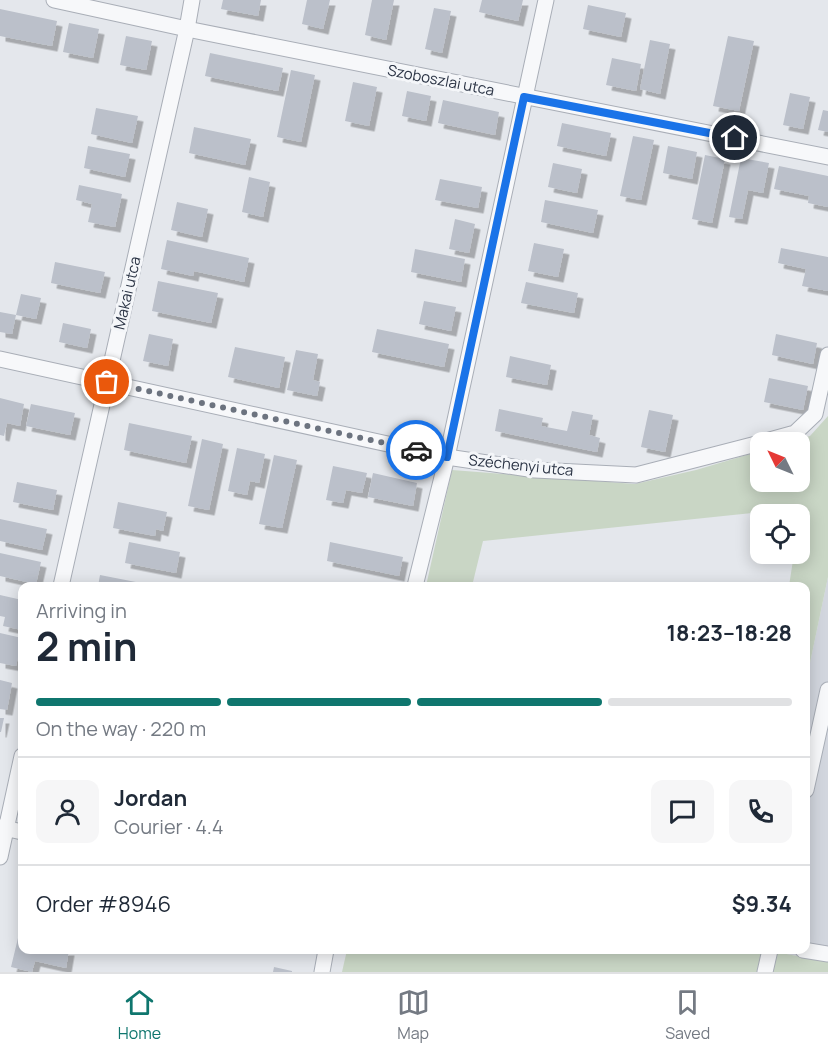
<!DOCTYPE html>
<meta charset="utf-8">
<style>
body{margin:0;font-family:Manrope,sans-serif;background:#f6f6f7;color:#1f2937;height:100vh;display:flex;flex-direction:column;font-size:22px;white-space:nowrap}
*{box-sizing:border-box;margin:0}
p{font-size:20px;color:#747a83}
.icon{flex:none;width:33px;height:33px;fill:none;stroke:currentColor;stroke-width:2;stroke-linecap:round;stroke-linejoin:round}
.map{position:relative;flex:1;overflow:hidden}
.details{position:absolute;left:18px;top:582px;width:792px;height:372px;display:flex;flex-direction:column;background:#fff;border-radius:12px;box-shadow:0 3px 15px #0003}
.details>*{flex:none}
.needle{width:39px;rotate:313deg}
.controls{position:absolute;left:750px;top:432px;display:grid;gap:12px}
.controls a{display:grid;place-items:center;width:60px;height:60px;border-radius:12px;background:#fff;box-shadow:0 3px 15px #0003;font-size:30px}
.pin{position:absolute;display:grid;place-items:center;width:51px;height:51px;color:#fff;margin:-26px;border:3px solid #fff;border-radius:50%;box-shadow:0 2px 6px #0007}
.courier{position:absolute;display:grid;place-items:center;width:60px;height:60px;margin:-30px;border:4px solid #1a73e8;border-radius:50%;background:#fff;color:#222;box-shadow:0 2px 8px #0007}
.headline em{font-style:normal;font-weight:700}
.headline div{display:flex;flex-direction:column-reverse}
.headline{display:flex;align-items:center;justify-content:space-between;height:102px;padding:0 18px}
h1{font-size:39px;font-weight:700;line-height:45px}
.bar{display:grid;grid-template-columns:repeat(4,1fr);gap:9px 6px;align-content:center;height:72px;padding:0 18px}
.bar i{height:8px;border-radius:4px;background:#e0e1e3}
.bar .selected{background:#0f766e}
.bar p{grid-column:span 4}
.line{display:flex;align-items:center;gap:15px;padding:0 18px;border-top:2px solid #e0e1e3}
.line div{flex:1}
.round{display:grid;place-items:center;flex:none;width:63px;height:63px;border-radius:12px;background:#f6f6f7}
.tab-bar{display:flex;justify-content:space-around;align-items:center;height:84px;border-top:2px solid #e0e1e3;background:#fff;font-size:16px;color:#747a83}
.tab-bar a{display:grid;justify-items:center;gap:3px}
.tab-bar .selected{color:#0f766e}
.map>svg:first-child{display:block}
.built{fill:#d2d6de}
.green{fill:#c9d6c5}
.building{fill:#bbc0ca;filter:url(#shadow)}
.lines{fill:none;stroke-linecap:round;stroke-linejoin:round}
.street-casing{stroke:#a9aeb7;stroke-width:17}
.street{stroke:#f7f8fa;stroke-width:15}
.done{stroke:#6c737f;stroke-width:6;stroke-dasharray:0 10.8}
.route{stroke:#1a73e8;stroke-width:8}
.labels{text-anchor:middle;dominant-baseline:central;stroke-width:6;stroke-linejoin:round;paint-order:stroke}
.street-label{font-size:15px;fill:#2b3445;stroke:#f4f6f9}
</style>
<div class="map">
<svg width="828" height="972" viewBox="0 0 828 972">
<defs>
<filter id="shadow"><feDropShadow dx="5.5" dy="5.5" stdDeviation="0" flood-color="#0004"/></filter>
</defs>
<rect width="100%" height="100%" fill="#e4e7ec"/>
<polygon class="built" points="828,577 828,962 766,950 806,950 806,682"/>
<g class="green">
<polygon points="828,416 828,577 806,682 806,586 789,586 794,554 800,554 801,508 483,541 472,586 426,586 452,470 635,484 696,470 760,451 760,482 800,482 800,442 789,442 810,436"/>
<polygon points="347,950 766,950 828,962 828,972 342,972"/>
</g>
<g class="building">
<polygon points="223,0 261,0 258,16 221,9"/>
<polygon points="307,0 330,0 323,29 302,24"/>
<polygon points="372,0 394,0 386,40 365,35"/>
<polygon points="482,0 523,0 518,21 479,12"/>
<polygon points="588,5 626,13 621,37 583,29"/>
<polygon points="434,8 451,11 442,53 425,49"/>
<polygon points="0,9 57,21 52,46 0,36"/>
<polygon points="69,23 99,29 93,58 63,52"/>
<polygon points="126,36 152,41 146,70 120,65"/>
<polygon points="728,36 754,41 739,111 713,106"/>
<polygon points="650,40 670,44 660,94 640,89"/>
<polygon points="210,53 283,68 278,91 205,76"/>
<polygon points="612,58 641,64 636,91 606,85"/>
<polygon points="291,70 315,75 301,142 277,137"/>
<polygon points="353,82 377,87 369,126 345,121"/>
<polygon points="407,91 431,96 426,121 402,116"/>
<polygon points="790,93 810,97 803,129 783,125"/>
<polygon points="443,100 499,112 495,135 438,123"/>
<polygon points="96,108 138,116 132,143 91,134"/>
<polygon points="823,110 828,111 828,132 818,130"/>
<polygon points="562,123 611,133 606,156 557,146"/>
<polygon points="194,127 251,139 245,165 189,153"/>
<polygon points="633,136 654,140 641,200 620,196"/>
<polygon points="88,146 130,154 125,177 84,168"/>
<polygon points="668,146 697,152 692,179 663,173"/>
<polygon points="705,155 725,159 712,223 692,219"/>
<polygon points="741,158 769,163 763,193 748,190 742,219 729,217"/>
<polygon points="553,163 582,169 577,193 548,187"/>
<polygon points="779,166 828,176 828,207 808,203 809,196 774,189"/>
<polygon points="249,177 270,182 263,217 242,212"/>
<polygon points="440,179 482,187 478,208 435,200"/>
<polygon points="79,185 122,194 115,227 88,222 92,204 76,200"/>
<polygon points="545,200 598,210 593,233 541,222"/>
<polygon points="177,202 208,209 202,237 171,230"/>
<polygon points="455,219 475,224 469,253 449,249"/>
<polygon points="167,240 249,258 244,282 194,271 193,276 161,269"/>
<polygon points="534,243 564,249 558,277 528,271"/>
<polygon points="781,248 828,257 828,291 802,286 806,269 778,263"/>
<polygon points="415,249 465,259 461,282 411,272"/>
<polygon points="55,262 105,272 100,293 51,283"/>
<polygon points="158,281 218,293 211,323 152,311"/>
<polygon points="526,282 578,293 574,313 521,303"/>
<polygon points="21,294 41,298 36,319 16,315 12,334 0,332 0,312 16,315"/>
<polygon points="424,301 456,307 451,331 419,324"/>
<polygon points="63,323 91,329 87,348 59,342"/>
<polygon points="377,329 449,344 444,367 372,352"/>
<polygon points="149,334 173,339 168,366 143,361"/>
<polygon points="776,334 817,343 813,364 772,355"/>
<polygon points="235,347 285,357 279,388 228,377"/>
<polygon points="296,350 318,354 313,380 320,382 317,396 287,390"/>
<polygon points="510,356 551,365 547,385 506,377"/>
<polygon points="769,378 808,386 803,410 764,402"/>
<polygon points="0,398 24,404 20,426 7,423 4,436 0,435"/>
<polygon points="31,404 75,413 70,435 26,426"/>
<polygon points="499,409 543,418 541,426 567,431 572,411 593,415 589,435 600,438 597,452 495,431"/>
<polygon points="649,410 673,415 665,452 641,447"/>
<polygon points="129,423 192,436 186,463 124,450"/>
<polygon points="202,439 223,444 209,510 188,506"/>
<polygon points="237,448 265,454 259,483 250,481 247,495 228,491"/>
<polygon points="274,455 297,460 282,528 259,524"/>
<polygon points="333,466 367,473 362,493 346,490 343,503 326,500"/>
<polygon points="373,473 417,483 413,506 368,497"/>
<polygon points="17,482 57,490 53,510 13,502"/>
<polygon points="118,502 167,512 163,531 156,529 155,536 113,528"/>
<polygon points="0,519 47,529 42,550 0,541"/>
<polygon points="129,542 180,552 176,573 125,563"/>
<polygon points="330,542 403,557 399,576 327,561"/>
<polygon points="0,553 41,562 36,584 0,576"/>
<polygon points="100,575 141,583 141,586 98,586"/>
<polygon points="0,595 22,600 22,630 3,626 5,617 0,616"/>
<polygon points="0,633 22,638 16,666 0,663"/>
<polygon points="0,680 12,683 7,710 0,709"/>
<polygon points="0,718 4,718 1,732 0,732"/>
<polygon points="18,938 22,939 22,950 69,950 66,968 35,961 32,972 11,967"/>
<polygon points="274,967 292,971 292,972 273,972"/>
</g>
<g class="lines">
<defs>
<g id="street">
<polyline points="54,0 187,29 828,157"/>
<polyline points="0,359 447,457 535,470 636,475 760,443"/>
<polyline points="762,442 795,433 815,414 828,355"/>
<polyline points="61,586 187,29 192,0"/>
<polyline points="415,586 447,457 546,0"/>
<polyline points="806,790 828,690"/>
<polyline points="0,827 22,832"/>
<polyline points="0,857 22,756"/>
<polyline points="803,950 828,954"/>
<polyline points="322,972 326,950"/>
<polyline points="765,972 770,950"/>
</g>
</defs>
<use href="#street" class="street-casing"/>
<use href="#street" class="street"/>
</g>
<g class="lines">
<polyline class="done" points="107,382 416,450"/>
<polyline class="route" points="416,450 447,457 524,97 735,138"/>
</g>
<g class="labels">
<g class="street-label">
<text transform="translate(441 80) rotate(11)">Szoboszlai utca</text>
<text transform="translate(127 293) rotate(-77)">Makai utca</text>
<text transform="translate(521 465) rotate(6)">Széchenyi utca</text>
</g>
</g>
</svg>
<div class="controls">
<a><svg class="needle" viewBox="-14 -14 28 28"><path d="M0-13l5 13h-10z" fill="#e53935"/><path d="M0 13l5-13h-10z" fill="#747a83"/></svg></a>
<a><svg class="icon" aria-label="locate" viewBox="0 0 24 24"><circle cx="12" cy="12" r="6"/><path d="M12 2v4M12 18v4M2 12h4M18 12h4"/></svg></a>
</div>
<div class="pin" style="left:107px;top:382px;background:#ea580c"><svg class="icon" aria-label="bag" viewBox="0 0 24 24"><path d="M5 8h14l-1 12H6zM9 8a3 3 0 0 1 6 0"/></svg></div>
<div class="pin" style="left:735px;top:138px;background:#1f2937"><svg class="icon" aria-label="home" viewBox="0 0 24 24"><path d="M3 11l9-7 9 7M6 9v11h12V9"/></svg></div>
<div class="courier" style="left:416px;top:450px"><svg class="icon" aria-label="car" viewBox="0 0 24 24"><path d="M5 17H2v-5l4-1 3-4h7l3 4 3 1v5h-3M9 17h6M6 11h13"/><circle cx="7" cy="17" r="2"/><circle cx="17" cy="17" r="2"/></svg></div>
<section class="details">
<div class="headline"><div><h1>2 min</h1><p>Arriving in</p></div><em>18:23–18:28</em></div>
<div class="bar"><i class="selected"></i><i class="selected"></i><i class="selected"></i><i></i><p>On the way · 220 m</p></div>
<div class="line" style="height:108px"><a class="round"><svg class="icon" aria-label="person" viewBox="0 0 24 24"><circle cx="12" cy="8" r="4"/><path d="M4 21q1-7 8-7t8 7"/></svg></a><div><b>Jordan</b><p>Courier · 4.4</p></div><a class="round"><svg class="icon" aria-label="chat" viewBox="0 0 24 24"><path d="M4 5h16v11H9l-5 4z"/></svg></a><a class="round"><svg class="icon" aria-label="phone" viewBox="0 0 24 24"><path d="M5 4h4l2 5-3 2q2 4 5 5l2-3 5 2v4C11 20 4 13 5 4z"/></svg></a></div>
<div class="line" style="height:78px"><div>Order #8946</div><b>$9.34</b></div>
</section>
</div>
<nav class="tab-bar">
<a class="selected"><svg class="icon" aria-label="home" viewBox="0 0 24 24"><path d="M3 11l9-7 9 7M6 9v11h12V9"/></svg>Home</a>
<a><svg class="icon" aria-label="map" viewBox="0 0 24 24"><path d="M3 6l6-2 6 2 6-2v14l-6 2-6-2-6 2zM9 4v14M15 6v14"/></svg>Map</a>
<a><svg class="icon" aria-label="saved" viewBox="0 0 24 24"><path d="M7 4h10v16l-5-4-5 4z"/></svg>Saved</a>
</nav>
